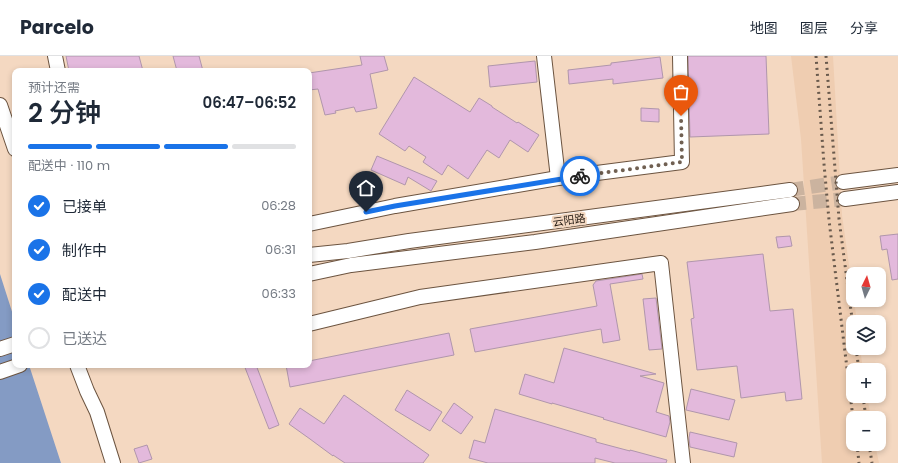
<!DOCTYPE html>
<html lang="zh">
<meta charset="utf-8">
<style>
body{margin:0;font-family:Poppins,"Noto Sans SC",sans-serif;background:#f2f2f3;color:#1f2937;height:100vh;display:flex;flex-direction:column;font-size:15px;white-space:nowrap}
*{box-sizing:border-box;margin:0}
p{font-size:13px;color:#747a83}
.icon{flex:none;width:22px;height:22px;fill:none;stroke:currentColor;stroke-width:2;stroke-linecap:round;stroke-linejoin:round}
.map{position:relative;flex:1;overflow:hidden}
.panel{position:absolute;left:12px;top:12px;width:300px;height:300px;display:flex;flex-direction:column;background:#fff;border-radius:8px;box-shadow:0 2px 6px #0003}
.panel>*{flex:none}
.needle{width:26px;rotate:5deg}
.fabs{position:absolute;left:846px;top:211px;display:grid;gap:8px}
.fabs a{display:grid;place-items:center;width:40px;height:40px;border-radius:8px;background:#fff;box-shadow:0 2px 6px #0003;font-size:20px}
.pin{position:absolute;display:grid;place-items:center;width:34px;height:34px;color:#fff;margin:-41px -17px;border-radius:50% 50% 50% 0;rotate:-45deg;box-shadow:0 0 4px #0007}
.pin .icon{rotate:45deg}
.courier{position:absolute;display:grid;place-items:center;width:40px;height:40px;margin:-20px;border:3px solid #1a73e8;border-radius:50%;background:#fff;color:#222;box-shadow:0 1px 5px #0007}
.head em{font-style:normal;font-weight:600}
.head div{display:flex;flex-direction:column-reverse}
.head{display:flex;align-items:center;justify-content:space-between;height:68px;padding:0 16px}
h1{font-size:26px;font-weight:600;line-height:30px}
.bar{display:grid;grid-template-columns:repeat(4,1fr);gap:6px 4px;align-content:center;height:48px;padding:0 16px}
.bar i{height:5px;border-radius:3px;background:#e0e1e3}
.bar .on{background:#1a73e8}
.bar p{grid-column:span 4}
ol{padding:0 16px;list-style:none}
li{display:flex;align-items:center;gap:12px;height:44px}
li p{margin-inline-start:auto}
li .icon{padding:4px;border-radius:50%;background:#1a73e8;color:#fff;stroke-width:4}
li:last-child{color:#747a83}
li i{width:22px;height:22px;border:2px solid #e0e1e3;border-radius:50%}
header{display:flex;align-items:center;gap:24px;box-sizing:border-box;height:56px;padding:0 20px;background:#fff;border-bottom:1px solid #e0e1e3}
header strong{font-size:19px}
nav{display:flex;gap:22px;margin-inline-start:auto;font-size:14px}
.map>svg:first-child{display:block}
.built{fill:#efcdb1}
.water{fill:#849bc4}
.building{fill:#e3b9dc;stroke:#b096ac}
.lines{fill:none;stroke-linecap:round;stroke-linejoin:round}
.minor-tunnel{stroke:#cbb39f;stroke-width:14;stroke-dasharray:14 7;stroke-linecap:butt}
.minor-casing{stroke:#6c5440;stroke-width:16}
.minor{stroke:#fff;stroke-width:14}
.rail{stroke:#695a4d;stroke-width:3;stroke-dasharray:2 4;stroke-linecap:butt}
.done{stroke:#706052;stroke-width:4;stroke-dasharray:0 7.2}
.route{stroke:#1a73e8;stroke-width:5}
.labels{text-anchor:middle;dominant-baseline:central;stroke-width:4;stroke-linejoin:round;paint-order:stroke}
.street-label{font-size:11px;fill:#291f17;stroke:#f4d8c1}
</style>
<header>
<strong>Parcelo</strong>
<nav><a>地图</a><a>图层</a><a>分享</a></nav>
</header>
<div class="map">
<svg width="898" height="407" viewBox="0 0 898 407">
<rect width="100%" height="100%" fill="#f4d8c1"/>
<polygon class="built" points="791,0 833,0 842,159 853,238 853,244 854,244 857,266 853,266 853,292 860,292 863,314 853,314 853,340 867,340 871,362 853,362 853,388 875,388 879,407 822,407 801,83"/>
<polygon class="water" points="0,218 15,265 15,309 29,309 61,407 0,407"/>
<g class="building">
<polygon points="66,0 139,0 143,15 69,15"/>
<polygon points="173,0 199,0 203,15 177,15"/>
<polygon points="360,0 384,0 388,14 370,18 377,52 356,56 354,51 335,55 336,57 325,59 318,33 309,34 309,17 362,9"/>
<polygon points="688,0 766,0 769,78 690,81"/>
<polygon points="660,1 663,22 613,28 613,23 569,28 568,14 611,9 611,7"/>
<polygon points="535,5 537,26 490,31 488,10"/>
<polygon points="414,21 470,56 479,42 492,50 492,51 517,67 518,66 539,79 528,96 510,84 499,102 487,94 468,123 448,109 442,119 423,106 426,101 409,90 405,95 379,78"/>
<polygon points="641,52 659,53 659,66 641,65"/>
<polygon points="377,100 411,114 437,125 431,135 408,121 405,129 371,114"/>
<polygon points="898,178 898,223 892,224 887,193 882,194 880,180"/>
<polygon points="790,180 792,190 778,192 776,181"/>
<polygon points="763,198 770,255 793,253 802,343 786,345 785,336 741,342 737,310 697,314 691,263 694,262 687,206"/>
<polygon points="642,218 643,223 610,228 620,284 603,287 601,273 475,296 470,273 597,250 593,229 596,225"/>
<polygon points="656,242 662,293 649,294 643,243"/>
<polygon points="449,277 454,299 290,331 286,309 309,309 309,305"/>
<polygon points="564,292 656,318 640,320 664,327 656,356 669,360 670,366 666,381 603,363 604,362 552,347 552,348 519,338 525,318 554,327"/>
<polygon points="244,309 256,309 279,369 269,373"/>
<polygon points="691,333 735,344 729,364 686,354"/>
<polygon points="407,334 442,356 430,375 395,354"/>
<polygon points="344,339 429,399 423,407 345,407 333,399 333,400 310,383 289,368 300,352 324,368"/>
<polygon points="454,347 473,361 461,378 442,365"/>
<polygon points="495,353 546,368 596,383 596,386 630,395 630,394 667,404 666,407 615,407 595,402 595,407 488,407 469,402 474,384 485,387"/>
<polygon points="690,376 737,387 734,401 690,391 689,382"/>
<polygon points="147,389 152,403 139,407 134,393"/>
</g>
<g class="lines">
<g class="minor-tunnel">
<polyline points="790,134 843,126"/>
<polyline points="792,148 845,143"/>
</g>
<defs>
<g id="minor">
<polyline points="55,0 58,15"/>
<polyline points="544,0 558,122"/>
<polyline points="0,49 15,93"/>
<polyline points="843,126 898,119"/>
<polyline points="845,143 898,136"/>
<polyline points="309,168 395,150 558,122 682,106 680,0"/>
<polyline points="309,199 348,195 409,185 790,134"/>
<polyline points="309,218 351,209 535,186 792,148"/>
<polyline points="309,268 420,241 661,207 683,407"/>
<polyline points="0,293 15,288"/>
<polyline points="77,309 87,335 97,356 113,407"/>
<polyline points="0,316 20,309"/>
</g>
</defs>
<use href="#minor" class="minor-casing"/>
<use href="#minor" class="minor"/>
<g class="rail">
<polyline points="816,0 824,108 829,164 853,362"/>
<polyline points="826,0 839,163 853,270"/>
<polyline points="856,292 859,314"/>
<polyline points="863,340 866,362"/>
<polyline points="857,388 859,407"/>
<polyline points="869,388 872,407"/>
</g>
</g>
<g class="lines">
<polyline class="done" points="580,120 682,106 681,60"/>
<polyline class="route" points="366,156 395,150 580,120"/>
</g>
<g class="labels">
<g class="street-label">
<text transform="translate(569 164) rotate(-8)">云阳路</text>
</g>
</g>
</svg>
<div class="fabs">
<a><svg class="needle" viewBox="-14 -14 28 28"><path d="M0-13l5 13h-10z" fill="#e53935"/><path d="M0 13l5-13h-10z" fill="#747a83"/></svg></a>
<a><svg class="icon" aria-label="layers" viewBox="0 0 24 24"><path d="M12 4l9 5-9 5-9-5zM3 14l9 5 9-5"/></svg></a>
<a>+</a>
<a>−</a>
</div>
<div class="pin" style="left:681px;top:60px;background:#ea580c"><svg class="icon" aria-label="bag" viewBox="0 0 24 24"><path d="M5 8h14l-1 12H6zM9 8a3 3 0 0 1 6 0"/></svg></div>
<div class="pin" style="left:366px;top:156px;background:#1f2937"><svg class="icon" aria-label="home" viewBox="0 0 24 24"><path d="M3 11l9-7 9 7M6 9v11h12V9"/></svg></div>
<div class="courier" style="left:580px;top:120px"><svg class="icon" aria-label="bike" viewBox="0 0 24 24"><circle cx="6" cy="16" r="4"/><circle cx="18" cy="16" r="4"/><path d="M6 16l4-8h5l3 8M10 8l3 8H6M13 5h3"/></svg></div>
<section class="panel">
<div class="head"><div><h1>2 分钟</h1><p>预计还需</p></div><em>06:47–06:52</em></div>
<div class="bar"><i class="on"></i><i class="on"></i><i class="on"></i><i></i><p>配送中 · 110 m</p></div>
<ol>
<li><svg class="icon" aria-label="check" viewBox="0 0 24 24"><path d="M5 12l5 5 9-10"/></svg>已接单<p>06:28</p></li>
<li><svg class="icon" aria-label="check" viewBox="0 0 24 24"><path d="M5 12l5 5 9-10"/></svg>制作中<p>06:31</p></li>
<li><svg class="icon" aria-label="check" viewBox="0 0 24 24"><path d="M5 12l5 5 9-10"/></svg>配送中<p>06:33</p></li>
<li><i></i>已送达</li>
</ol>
</section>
</div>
